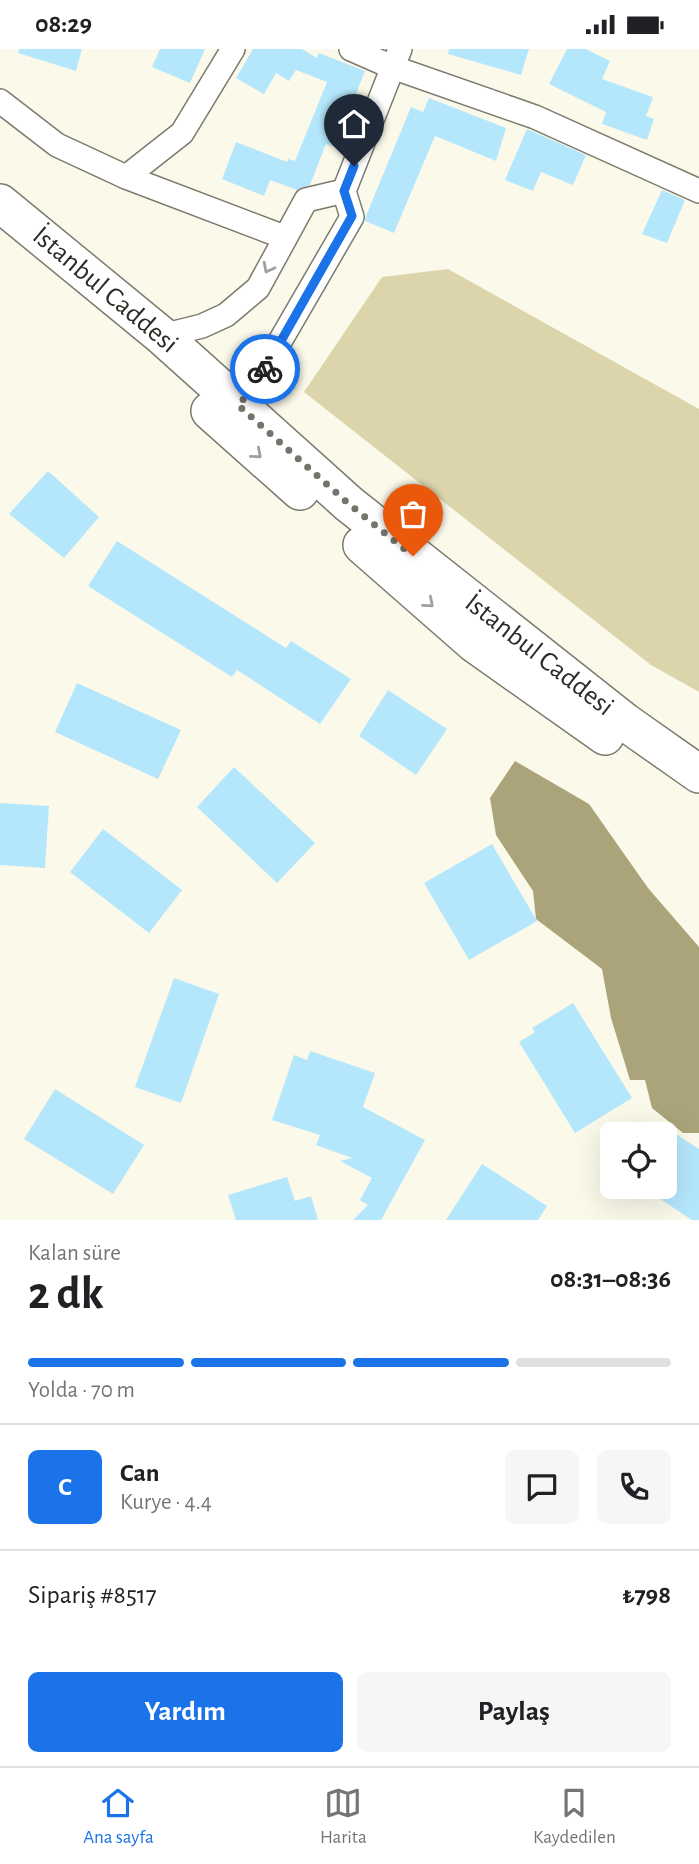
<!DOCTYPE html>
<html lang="tr">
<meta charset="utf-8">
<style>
body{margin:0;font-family:"Alegreya Sans",sans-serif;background:#f6f6f6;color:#202124;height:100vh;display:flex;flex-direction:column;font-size:26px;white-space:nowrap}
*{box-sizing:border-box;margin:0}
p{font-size:23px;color:#757577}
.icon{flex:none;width:38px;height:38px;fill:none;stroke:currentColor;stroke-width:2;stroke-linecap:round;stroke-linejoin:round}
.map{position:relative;height:1171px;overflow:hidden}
.drawer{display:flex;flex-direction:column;background:#fff;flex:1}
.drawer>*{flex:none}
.tools{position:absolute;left:600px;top:1073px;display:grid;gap:14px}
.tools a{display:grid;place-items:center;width:77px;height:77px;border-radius:10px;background:#fff;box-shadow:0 7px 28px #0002;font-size:35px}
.pin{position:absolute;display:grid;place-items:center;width:60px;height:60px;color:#fff;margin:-72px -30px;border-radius:50% 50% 50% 0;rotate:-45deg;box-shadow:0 0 7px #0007}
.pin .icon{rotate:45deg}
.courier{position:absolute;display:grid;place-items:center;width:70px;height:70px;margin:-35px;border:5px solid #1a73e8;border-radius:50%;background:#fff;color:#222;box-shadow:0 2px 9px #0007}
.head em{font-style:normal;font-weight:600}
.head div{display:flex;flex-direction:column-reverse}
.head{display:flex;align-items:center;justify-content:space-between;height:119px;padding:0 28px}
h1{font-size:46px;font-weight:600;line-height:52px}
.bar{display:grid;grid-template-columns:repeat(4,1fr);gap:10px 7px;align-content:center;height:84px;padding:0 28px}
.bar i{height:9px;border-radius:5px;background:#e0e0e0}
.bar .on{background:#1a73e8}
.bar p{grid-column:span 4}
.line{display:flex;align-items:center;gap:18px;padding:0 28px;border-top:2px solid #e0e0e0}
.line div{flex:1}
.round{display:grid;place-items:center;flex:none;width:74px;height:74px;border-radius:10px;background:#f6f6f6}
.button{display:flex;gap:14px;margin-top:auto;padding:14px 28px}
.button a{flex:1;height:80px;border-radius:10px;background:#1a73e8;color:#fff;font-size:28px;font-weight:600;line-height:80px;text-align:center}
.button a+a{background:#f6f6f6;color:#202124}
.status{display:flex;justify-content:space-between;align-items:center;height:49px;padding:0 35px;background:#fff;direction:ltr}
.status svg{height:19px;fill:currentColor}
.tab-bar{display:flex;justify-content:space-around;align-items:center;height:98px;border-top:2px solid #e0e0e0;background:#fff;font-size:19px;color:#757577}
.tab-bar a{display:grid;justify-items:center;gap:4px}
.tab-bar .on{color:#1a73e8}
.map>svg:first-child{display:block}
.green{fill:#dcd5ac}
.water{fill:#aba47a}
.building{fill:#b5e7fc}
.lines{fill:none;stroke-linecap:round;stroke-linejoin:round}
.minor-casing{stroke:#7c7a6d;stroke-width:26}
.primary-casing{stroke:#7c7a6d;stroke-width:40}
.minor{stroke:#fff;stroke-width:23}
.primary{stroke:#fff;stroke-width:37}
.oneway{stroke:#a0a09e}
.done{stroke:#75746b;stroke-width:7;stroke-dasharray:0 12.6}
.route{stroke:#1a73e8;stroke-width:9}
.labels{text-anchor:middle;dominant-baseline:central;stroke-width:5;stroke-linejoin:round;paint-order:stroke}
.street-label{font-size:28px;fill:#2d2c27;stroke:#fff}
</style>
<div class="status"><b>08:29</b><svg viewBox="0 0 49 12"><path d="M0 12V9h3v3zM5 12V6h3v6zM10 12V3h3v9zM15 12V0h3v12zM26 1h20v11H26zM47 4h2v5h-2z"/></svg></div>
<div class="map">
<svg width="699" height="1171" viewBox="0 0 699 1171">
<rect width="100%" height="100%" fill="#fbf9ea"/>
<polygon class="green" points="448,220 699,360 699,643 651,616 304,343 382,228"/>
<polygon class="water" points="515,712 589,755 648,839 699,898 699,1084 683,1084 652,1059 645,1031 630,1031 611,969 602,920 536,870 533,842 496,786 490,749"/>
<g class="building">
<polygon points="19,0 82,0 76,22 18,4"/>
<polygon points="160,0 205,0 190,34 152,18"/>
<polygon points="253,0 302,0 317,9 319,4 365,22 335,98 326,95 310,136 297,141 270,131 264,147 222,130 236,93 287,113 288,110 295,112 327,33 296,21 289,32 276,24 264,45 236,29"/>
<polygon points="449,0 529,0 521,26 448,5"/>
<polygon points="567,0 586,0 610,12 602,30 653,48 646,67 654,70 647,91 602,75 606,63 549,35"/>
<polygon points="429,49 506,79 496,112 435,87 394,184 365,172 366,167 411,58 423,63"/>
<polygon points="527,80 586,106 573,136 541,123 533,142 505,131"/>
<polygon points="662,141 685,151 667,194 642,185"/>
<polygon points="48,422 99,468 64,509 9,465"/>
<polygon points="117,492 286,599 291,592 351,630 320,675 237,621 232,628 88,537"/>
<polygon points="77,634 181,681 158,730 55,683"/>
<polygon points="388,641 447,680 416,726 359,687"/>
<polygon points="234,718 315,794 277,834 197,758"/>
<polygon points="0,754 49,757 45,819 0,816"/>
<polygon points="103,780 182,841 149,884 70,823"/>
<polygon points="492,795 537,872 469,911 424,834"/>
<polygon points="174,929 219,945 181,1054 135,1038"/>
<polygon points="573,954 632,1049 575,1084 519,993 535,983 532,979"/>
<polygon points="310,1002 375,1024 363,1058 425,1091 381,1171 353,1171 368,1156 360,1151 372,1129 340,1112 352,1109 316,1096 320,1086 272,1071 294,1006 307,1011"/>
<polygon points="55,1040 144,1096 113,1145 24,1090"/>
<polygon points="665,1078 699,1100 699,1171 692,1171 642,1138 665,1138"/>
<polygon points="482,1115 547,1157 538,1171 446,1171"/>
<polygon points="287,1128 295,1152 311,1147 318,1171 236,1171 228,1146"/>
</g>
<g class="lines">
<defs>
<g id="minor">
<polyline points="351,0 392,18 535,68 699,142"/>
<polyline points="0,52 57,96 126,128 284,188"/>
<polyline points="126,128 182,84 233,0"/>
<polyline points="162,287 202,277 226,266 258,239 306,151 344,142"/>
<polyline points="238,356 253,339 352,168 344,142 400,0"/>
</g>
<g id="primary">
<polyline points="0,154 162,287 349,455 625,673 699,725"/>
<polyline points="210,362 300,442"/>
<polyline points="362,496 475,595 605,687"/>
</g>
</defs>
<use href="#minor" class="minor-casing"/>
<use href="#primary" class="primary-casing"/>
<use href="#minor" class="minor"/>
<use href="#primary" class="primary"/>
</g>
<defs><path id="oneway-chevron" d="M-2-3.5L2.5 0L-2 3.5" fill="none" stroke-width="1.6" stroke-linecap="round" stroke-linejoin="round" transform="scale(1.75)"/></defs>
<g class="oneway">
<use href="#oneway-chevron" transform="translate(268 219) rotate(117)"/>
<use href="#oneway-chevron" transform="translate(257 405) rotate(41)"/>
<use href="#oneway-chevron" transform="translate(429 554) rotate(41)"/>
</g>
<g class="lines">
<polyline class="done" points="265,320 253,340 238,356 349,455 413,507"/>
<polyline class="route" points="265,320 352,167 344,142 354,117"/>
</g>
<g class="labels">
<g class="street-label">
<text transform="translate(105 241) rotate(40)">İstanbul Caddesi</text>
<text transform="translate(539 606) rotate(38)">İstanbul Caddesi</text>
</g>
</g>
</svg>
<div class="tools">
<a><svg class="icon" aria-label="locate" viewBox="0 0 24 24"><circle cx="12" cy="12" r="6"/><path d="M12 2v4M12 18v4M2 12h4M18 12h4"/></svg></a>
</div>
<div class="pin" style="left:413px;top:507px;background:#ea580c"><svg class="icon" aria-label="bag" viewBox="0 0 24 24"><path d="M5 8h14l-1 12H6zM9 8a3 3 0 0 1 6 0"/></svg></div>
<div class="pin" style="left:354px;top:117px;background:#1f2937"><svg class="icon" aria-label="home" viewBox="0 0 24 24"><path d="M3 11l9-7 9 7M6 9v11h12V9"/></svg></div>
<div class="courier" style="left:265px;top:320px"><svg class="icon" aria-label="bike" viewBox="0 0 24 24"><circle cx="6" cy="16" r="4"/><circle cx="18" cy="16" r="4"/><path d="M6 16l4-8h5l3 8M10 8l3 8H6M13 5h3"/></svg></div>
</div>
<section class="drawer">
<div class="head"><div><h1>2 dk</h1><p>Kalan süre</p></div><em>08:31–08:36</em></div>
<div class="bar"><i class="on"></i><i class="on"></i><i class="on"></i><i></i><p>Yolda · 70 m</p></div>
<div class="line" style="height:126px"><b class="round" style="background:#1a73e8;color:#fff">C</b><div><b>Can</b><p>Kurye · 4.4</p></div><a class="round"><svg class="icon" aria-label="chat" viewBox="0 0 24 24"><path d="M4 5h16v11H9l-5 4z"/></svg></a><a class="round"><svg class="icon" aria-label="phone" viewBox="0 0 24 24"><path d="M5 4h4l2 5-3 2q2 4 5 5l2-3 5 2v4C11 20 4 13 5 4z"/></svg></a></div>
<div class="line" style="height:91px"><div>Sipariş #8517</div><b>₺798</b></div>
<div class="button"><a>Yardım</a><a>Paylaş</a></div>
</section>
<nav class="tab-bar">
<a class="on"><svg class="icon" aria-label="home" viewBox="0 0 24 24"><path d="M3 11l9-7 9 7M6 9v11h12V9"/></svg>Ana sayfa</a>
<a><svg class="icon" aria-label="map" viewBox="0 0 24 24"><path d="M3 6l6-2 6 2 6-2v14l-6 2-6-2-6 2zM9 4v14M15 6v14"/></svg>Harita</a>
<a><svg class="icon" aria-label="saved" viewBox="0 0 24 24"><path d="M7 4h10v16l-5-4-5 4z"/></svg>Kaydedilen</a>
</nav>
